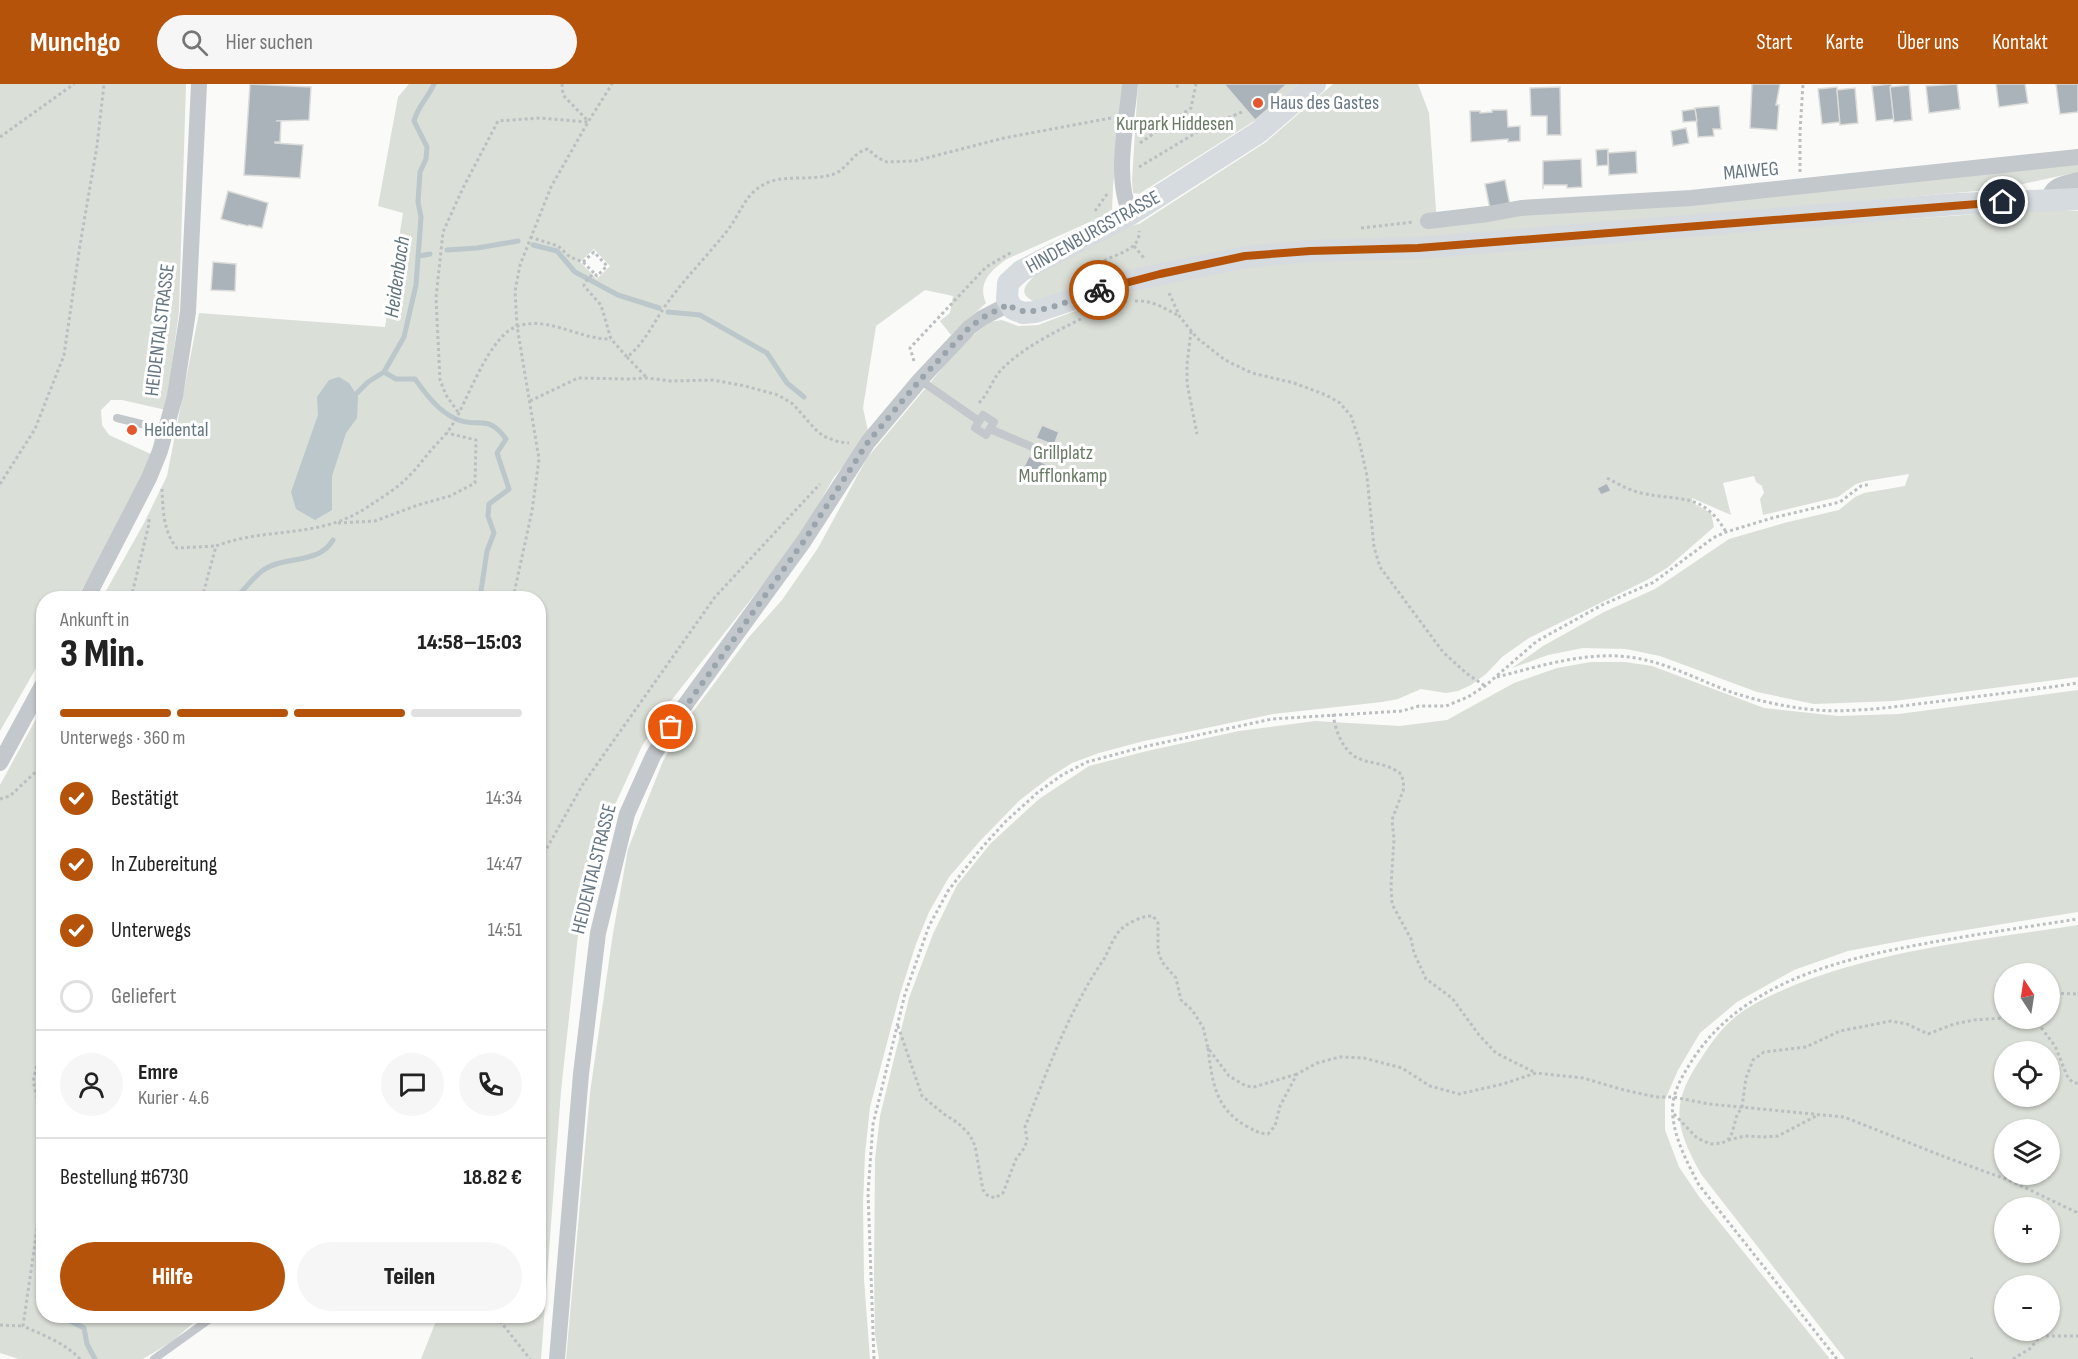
<!DOCTYPE html>
<html lang="de">
<meta charset="utf-8">
<style>
body{margin:0;font-family:"Sofia Sans Condensed",sans-serif;background:#f6f6f6;color:#222;height:100vh;display:flex;flex-direction:column;font-size:22px;white-space:nowrap}
*{box-sizing:border-box;margin:0}
p{font-size:20px;color:#767676}
.icon{flex:none;width:33px;height:33px;fill:none;stroke:currentColor;stroke-width:2;stroke-linecap:round;stroke-linejoin:round}
.map{position:relative;flex:1;overflow:hidden}
.sheet{position:absolute;left:36px;top:507px;width:510px;height:732px;display:flex;flex-direction:column;background:#fff;border-radius:24px;box-shadow:0 2px 4px #0004}
.sheet>*{flex:none}
.needle{width:39px;rotate:348deg}
.tools{position:absolute;left:1994px;top:879px;display:grid;gap:12px}
.tools a{display:grid;place-items:center;width:66px;height:66px;border-radius:50%;background:#fff;box-shadow:0 2px 4px #0004;font-size:30px}
.pin{position:absolute;display:grid;place-items:center;width:51px;height:51px;color:#fff;margin:-26px;border:3px solid #fff;border-radius:50%;box-shadow:0 2px 6px #0007}
.courier{position:absolute;display:grid;place-items:center;width:60px;height:60px;margin:-30px;border:4px solid #b45309;border-radius:50%;background:#fff;color:#222;box-shadow:0 2px 8px #0007}
.head em{font-style:normal;font-weight:800}
.head div{display:flex;flex-direction:column-reverse}
.head{display:flex;align-items:center;justify-content:space-between;height:102px;padding:0 24px}
h1{font-size:39px;font-weight:800;line-height:45px}
.bar{display:grid;grid-template-columns:repeat(4,1fr);gap:9px 6px;align-content:center;height:72px;padding:0 24px}
.bar i{height:8px;border-radius:4px;background:#e0e0e0}
.bar .current{background:#b45309}
.bar p{grid-column:span 4}
.line{display:flex;align-items:center;gap:15px;padding:0 24px;border-top:2px solid #e0e0e0}
.line div{flex:1}
.round{display:grid;place-items:center;flex:none;width:63px;height:63px;border-radius:32px;background:#f6f6f6}
ol{padding:0 24px;list-style:none}
li{display:flex;align-items:center;gap:18px;height:66px}
li p{margin-inline-start:auto}
li .icon{padding:6px;border-radius:50%;background:#b45309;color:#fff;stroke-width:4}
li:last-child{color:#767676}
li i{width:33px;height:33px;border:3px solid #e0e0e0;border-radius:50%}
.primary-button{display:flex;gap:12px;margin-top:auto;padding:12px 24px}
.primary-button a{flex:1;height:69px;border-radius:36px;background:#b45309;color:#fff;font-size:24px;font-weight:800;line-height:69px;text-align:center}
.primary-button a+a{background:#f6f6f6;color:#222}
header{display:flex;align-items:center;gap:36px;box-sizing:border-box;height:84px;padding:0 30px;background:#b45309;color:#fff}
header strong{font-size:28px}
nav{display:flex;gap:33px;margin-inline-start:auto;font-size:21px}
.search{width:420px;height:54px;background:#f6f6f6;display:flex;align-items:center;gap:15px;box-sizing:border-box;padding:0 21px;border-radius:33px;color:#767676;font-size:22px}
.map>svg:first-child{display:block}
.green{fill:#dadfd7;fill-rule:evenodd}
.water{fill:#bbc7cb}
.lines{fill:none;stroke-linecap:round;stroke-linejoin:round}
.stream{stroke:#bbc7cb;stroke-width:5}
.building{fill:#aab3b9;stroke:#dcdcda;stroke-width:1.5}
.path{stroke:#bbbfc2;stroke-width:3;stroke-dasharray:3 3;stroke-linecap:butt}
.lane{stroke:#c3c8cc;stroke-width:8}
.street{stroke:#c3c8cc;stroke-width:16}
.secondary{stroke:#d6dbdf;stroke-width:22}
.done{stroke:#99a4ac;stroke-width:6;stroke-dasharray:0 10.8}
.route{stroke:#b45309;stroke-width:8}
.poi-dot{fill:#e4572e;stroke:#fff;stroke-width:2}
.labels{text-anchor:middle;dominant-baseline:central;stroke-width:6;stroke-linejoin:round;paint-order:stroke}
.poi-label{font-size:20px;fill:#657683;stroke:#fff;text-anchor:start}
.park-label{font-size:20px;fill:#687a64;stroke:#fff}
.street-label{font-size:20px;fill:#657683;stroke:#fff}
.water-label{font-size:21px;font-style:italic;fill:#60757c;stroke:#fff}
</style>
<header>
<strong>Munchgo</strong>
<div class="search"><svg class="icon" aria-label="search" viewBox="0 0 24 24"><circle cx="10" cy="10" r="6"/><path d="M15 15l6 6"/></svg>Hier suchen</div>
<nav><a>Start</a><a>Karte</a><a>Über uns</a><a>Kontakt</a></nav>
</header>
<div class="map">
<svg width="2078" height="1275" viewBox="0 0 2078 1275">
<rect width="100%" height="100%" fill="#fafaf8"/>
<g class="green">
<polygon points="0,0 186,0 179,227 166,326 122,316 111,316 101,326 102,341 109,351 153,371 124,433 77,514 44,514 43,572 0,647"/>
<path d="M409,0H1123L1113,103L1112,128L1007,175C991,186 977,199 986,219L951,251L940,237L950,229L953,212L925,206L876,242L863,324L869,352L834,393L800,453L670,618L642,662L602,749L579,842L561,1007L541,1275H421L438,1232H538V514H102L144,439L167,392L199,229L385,243L403,129L378,122L398,13ZM594,165L610,182L597,195L580,178Z"/>
<polygon points="1138,0 1298,0 1259,34 1139,110 1133,109 1132,96"/>
<path d="M1333,0H1418L1429,29L1437,140L1518,129L2078,78V88L2000,105L1418,156L1310,160L1038,219C1016,211 1024,201 1037,190L1130,142L1139,140L1266,58Z"/>
<polygon points="2048,125 2078,127 2078,593 1894,617 1814,620 1757,608 1660,572 1626,565 1583,564 1548,571 1512,584 1543,562 1604,528 1655,505 1729,455 1784,439 1839,426 1855,413 1864,409 1905,402 1909,390 1866,397 1856,400 1838,413 1763,431 1760,415 1764,409 1762,402 1756,398 1754,392 1723,399 1731,431 1692,414 1693,419 1711,429 1714,443 1667,484 1647,496 1529,554 1502,573 1486,590 1471,601 1458,607 1446,609 1421,605 1398,615 1382,618 1273,630 1144,657 1099,669 1072,679 1050,693 1020,716 980,757 949,793 929,828 916,860 900,910 870,1023 865,1070 863,1120 864,1195 870,1275 566,1275 590,1009 613,849 628,765 663,677 689,633 749,553 782,516 818,464 867,374 960,263 989,238 1002,236 1018,242 1038,241 1125,208 1244,182"/>
<polygon points="1591,578 1625,578 1652,582 1764,624 1838,632 1899,630 2078,606 2078,828 1922,853 1848,867 1794,886 1737,918 1700,949 1678,986 1665,1016 1665,1046 1679,1083 1700,1114 1830,1275 879,1275 875,1250 874,1191 875,1075 880,1032 909,914 933,850 957,801 991,759 1039,715 1089,682 1147,667 1239,647 1315,637 1400,642 1447,636 1514,599 1557,584"/>
<polygon points="43,622 44,1232 201,1232 173,1257 143,1275 19,1275 0,1269 0,701"/>
<path d="M2078,841V1275H1845L1701,1090C1674,1041 1670,1020 1702,973C1711,959 1721,945 1734,934C1748,922 1768,913 1785,905C1876,866 1981,856 2078,841ZM2004,890H2049V934H2004ZM2004,968H2049V1012H2004ZM2004,1046H2049V1090H2004ZM2004,1124H2049V1168H2004ZM2004,1202H2049V1246H2004Z"/>
</g>
<polygon class="water" points="339,293 349,299 358,313 357,334 346,349 332,392 332,426 315,436 296,425 291,408 318,331 317,313 329,296"/>
<g class="lines">
<g class="stream">
<polyline points="533,161 557,167 575,188 618,211 659,224"/>
<polyline points="447,166 477,164 518,157"/>
<polyline points="419,172 430,170"/>
<polyline points="668,228 700,231 767,269 787,299 804,313"/>
<path d="M384,288L396,295H415C426,310 438,327 456,335C478,345 488,329 506,355L497,369L509,405L489,420L488,432L494,449L487,467L480,514"/>
<path d="M353,313L368,298L384,288L404,253L416,201L421,133L418,118L420,88L426,75L427,63L414,37C418,22 428,14 434,0"/>
<path d="M240,514L239,511C246,503 254,493 262,487C283,471 319,481 333,456"/>
<polyline points="40,1223 44,1219"/>
<polyline points="67,1232 70,1237 84,1244 87,1260 95,1275"/>
</g>
</g>
<g class="building">
<polygon points="250,0 311,3 309,36 276,37 281,37 280,58 275,58 275,59 303,61 300,94 244,91"/>
<polygon points="1224,0 1287,0 1276,10 1280,15 1255,36"/>
<polygon points="1752,0 1780,0 1776,21 1779,21 1777,46 1750,44"/>
<polygon points="1891,0 1894,35 1876,37 1872,2"/>
<polygon points="1957,0 1960,25 1929,29 1926,2"/>
<polygon points="1996,0 2025,0 2028,19 1999,23"/>
<polygon points="2056,0 2078,0 2078,28 2060,30"/>
<polygon points="1909,1 1912,36 1894,38 1890,3"/>
<polygon points="1560,3 1561,51 1547,51 1547,32 1531,32 1530,4"/>
<polygon points="1837,3 1840,38 1822,40 1818,5"/>
<polygon points="1855,4 1858,39 1840,41 1837,6"/>
<polygon points="1719,22 1721,45 1713,45 1714,52 1698,53 1695,24"/>
<polygon points="1695,25 1697,37 1683,38 1682,27"/>
<polygon points="1492,26 1507,26 1508,43 1520,42 1520,57 1508,58 1508,55 1471,58 1470,27 1480,27 1480,29 1492,28"/>
<polygon points="1686,44 1689,59 1673,62 1671,47"/>
<polygon points="1608,65 1608,81 1597,82 1596,66"/>
<polygon points="1636,67 1637,89 1609,91 1608,69"/>
<polygon points="1581,75 1582,103 1567,104 1567,101 1543,101 1543,105 1543,77"/>
<polygon points="1505,96 1510,121 1490,125 1485,100"/>
<polygon points="228,107 268,119 262,144 249,141 248,142 221,135"/>
<polygon points="213,178 236,180 235,207 211,206"/>
<polygon points="1042,341 1059,348 1054,361 1036,354"/>
<polygon points="1029,372 1046,380 1040,393 1023,385"/>
<polygon points="1607,399 1611,407 1601,411 1597,404"/>
</g>
<g class="lines">
<g class="path">
<polyline points="562,0 563,11 587,36"/>
<polyline points="1176,3 1181,0"/>
<polyline points="0,53 74,0"/>
<polyline points="1140,59 1191,24 1196,0"/>
<polyline points="1139,83 1204,44 1242,28"/>
<polyline points="1800,88 1800,48 1803,0"/>
<polyline points="1095,127 1107,110"/>
<polyline points="1361,144 1414,138"/>
<path d="M530,153L558,162L570,173L583,178L594,189L584,199V202L601,221L611,255L627,273C646,258 654,237 668,218C686,193 708,171 727,147C742,128 745,106 772,97C787,92 813,96 831,91C847,87 852,68 868,65L878,74L887,78L915,77L1004,54L1111,34"/>
<polyline points="1134,162 1144,174"/>
<polyline points="583,178 594,168 607,182 597,192 595,190"/>
<path d="M1099,187L1102,178C1115,170 1141,166 1139,147"/>
<polyline points="1169,209 1180,233 1197,254 1225,276 1252,289 1294,299 1326,311 1340,319 1351,332 1359,356 1367,392 1374,463 1380,483 1443,568 1466,589 1485,602"/>
<path d="M1135,217C1152,216 1164,224 1179,232"/>
<polyline points="1191,247 1187,281 1187,299 1197,350"/>
<polyline points="627,273 647,294"/>
<polyline points="914,277 910,264 986,183 1012,168"/>
<polyline points="530,317 578,294 630,295 647,294 671,297 713,296 745,302 778,311 793,320 815,345 823,352 839,358 849,359"/>
<path d="M979,319C987,311 991,300 997,291C1014,268 1058,246 1083,234"/>
<polyline points="458,328 446,311 440,296 436,214 443,148 463,104 498,37 540,34 588,38"/>
<path d="M1607,394C1618,400 1629,406 1641,409C1680,418 1702,407 1726,448"/>
<polyline points="0,400 35,345 64,271 80,161 97,62 104,0"/>
<path d="M162,405C163,425 163,448 177,464L216,462"/>
<polyline points="338,439 375,437 418,421 450,412 475,399 476,356 447,349"/>
<polyline points="131,514 149,440 149,432"/>
<path d="M202,514L216,462C268,442 319,456 369,422C381,414 396,405 406,395C416,386 424,374 433,364C439,357 446,351 451,343C467,319 489,250 518,242C550,232 580,256 611,255"/>
<polyline points="513,514 532,427 539,375 517,242 515,207 520,181 551,103 588,38 612,0"/>
<path d="M1497,593C1536,583 1578,570 1618,572C1659,574 1693,594 1731,608C1758,617 1786,623 1815,626C1857,629 1900,622 1942,617C1988,611 2033,606 2078,599"/>
<path d="M1333,630C1335,644 1341,663 1354,672C1368,681 1386,677 1402,691L1404,704L1392,736L1394,755L1391,802L1392,820L1411,855L1414,869L1426,895L1452,914L1479,951L1496,969L1536,989"/>
<polyline points="0,715 10,712 44,680"/>
<polyline points="538,780 583,700 715,513 820,400"/>
<polyline points="2049,909 2078,910"/>
<polyline points="2034,934 2055,962 2068,994 2074,999 2078,999"/>
<path d="M898,942L922,1012L944,1030L958,1039L970,1051L975,1062L983,1106L987,1111L995,1114L1003,1109L1016,1075L1025,1063L1027,1055L1025,1043C1048,985 1069,926 1104,875C1109,866 1113,854 1120,846C1127,839 1144,831 1153,832L1158,839V867L1162,878L1176,894L1181,916L1192,926L1203,943L1208,964L1229,992L1246,1002L1254,1003L1297,990"/>
<polyline points="44,953 33,997 44,1041"/>
<path d="M1208,964C1212,997 1215,1024 1246,1042C1254,1046 1259,1050 1268,1050L1275,1042L1280,1022L1297,990L1317,979L1340,973L1364,974L1402,984L1430,1002L1459,1010L1503,1000L1536,989L1583,994L1624,1006L1656,1013H1673L1709,1020L1844,1033L1945,1073L2011,1097L2078,1129"/>
<polyline points="1674,1030 1697,1054 1710,1060 1722,1059 1728,1056 1732,1049 1737,1031 1742,1023 1746,994 1753,976 1764,968 1806,963 1840,947 1891,937 1907,940 1928,950 1954,940 1974,936 2004,934"/>
<polyline points="1728,1056 1745,1052 1764,1053 1778,1052 1818,1031"/>
<path d="M44,1097L23,1242C43,1251 65,1259 80,1275"/>
<polyline points="496,1232 530,1275"/>
<polyline points="0,1241 22,1242"/>
<polyline points="874,1275 868,1109 873,1040 905,910 929,842 948,807 979,767 1004,739 1037,709 1062,691 1087,678 1143,663 1272,635 1402,627 1419,622 1446,622 1468,613 1485,602 1537,557 1602,521 1654,498 1713,454 1726,448 1772,434 1840,418 1861,402 1871,400"/>
<path d="M1837,1275L1699,1101C1688,1080 1676,1058 1673,1034C1670,1011 1681,994 1693,975C1746,894 1850,873 1939,857C1985,849 2032,842 2078,835"/>
<polyline points="1970,1275 1975,1275"/>
<polyline points="2013,1275 2031,1264 2040,1252 2078,1252"/>
</g>
<g class="lane">
<polyline points="920,296 979,337"/>
<polygon points="983,331 994,338 986,351 975,344"/>
<polyline points="117,334 166,346"/>
<polyline points="990,345 1049,370"/>
<polyline points="154,1275 214,1232"/>
</g>
<g class="street">
<path d="M1130,0C1127,39 1113,95 1131,130"/>
<path d="M2049,116C2051,100 2064,100 2078,96"/>
<polyline points="1428,137 1488,130 1521,124 1691,114 2078,73"/>
<polyline points="87,514 149,394 160,367 175,312 188,228 199,0"/>
<polyline points="0,679 44,598"/>
<polyline points="557,1275 581,990 598,849 627,730 653,672 680,628 804,457 868,358 920,296 969,244 982,234 1009,220"/>
</g>
<polyline class="secondary" points="1315,0 1259,48 1131,130 1021,187 1008,199 1007,215 1013,225 1023,229 1035,228 1124,198 1245,173 1310,167 1418,164 1957,120 2078,115"/>
</g>
<g class="lines">
<path class="done" d="M671,643L804,457L868,358L920,296L969,244L982,234L1009,220C1023,240 1078,213 1099,206"/>
<polyline class="route" points="1099,206 1160,190 1245,172 1310,167 1418,164 2003,118"/>
</g>
<g class="poi-dot">
<circle cx="1258" cy="19" r="6"/>
<circle cx="132" cy="346" r="6"/>
</g>
<g class="labels">
<g class="poi-label">
<text x="1270" y="19">Haus des Gastes</text>
<text x="144" y="346">Heidental</text>
</g>
<g class="park-label">
<text x="1175" y="40">Kurpark Hiddesen</text>
<text x="1063" y="369">Grillplatz<tspan x="1063" dy="23">Mufflonkamp</tspan></text>
</g>
<g class="street-label">
<text transform="translate(1751 87) rotate(-5)">MAIWEG</text>
<text transform="translate(1093 148) rotate(-29)">HINDENBURGSTRASSE</text>
<text transform="translate(160 246) rotate(-83)">HEIDENTALSTRASSE</text>
<text transform="translate(594 785) rotate(-76)">HEIDENTALSTRASSE</text>
</g>
<g class="water-label">
<text transform="translate(397 193) rotate(-82)">Heidenbach</text>
</g>
</g>
</svg>
<div class="tools">
<a><svg class="needle" viewBox="-14 -14 28 28"><path d="M0-13l5 13h-10z" fill="#e53935"/><path d="M0 13l5-13h-10z" fill="#767676"/></svg></a>
<a><svg class="icon" aria-label="locate" viewBox="0 0 24 24"><circle cx="12" cy="12" r="6"/><path d="M12 2v4M12 18v4M2 12h4M18 12h4"/></svg></a>
<a><svg class="icon" aria-label="layers" viewBox="0 0 24 24"><path d="M12 4l9 5-9 5-9-5zM3 14l9 5 9-5"/></svg></a>
<a>+</a>
<a>−</a>
</div>
<div class="pin" style="left:671px;top:643px;background:#ea580c"><svg class="icon" aria-label="bag" viewBox="0 0 24 24"><path d="M5 8h14l-1 12H6zM9 8a3 3 0 0 1 6 0"/></svg></div>
<div class="pin" style="left:2003px;top:118px;background:#1f2937"><svg class="icon" aria-label="home" viewBox="0 0 24 24"><path d="M3 11l9-7 9 7M6 9v11h12V9"/></svg></div>
<div class="courier" style="left:1099px;top:206px"><svg class="icon" aria-label="bike" viewBox="0 0 24 24"><circle cx="6" cy="16" r="4"/><circle cx="18" cy="16" r="4"/><path d="M6 16l4-8h5l3 8M10 8l3 8H6M13 5h3"/></svg></div>
<section class="sheet">
<div class="head"><div><h1>3 Min.</h1><p>Ankunft in</p></div><em>14:58–15:03</em></div>
<div class="bar"><i class="current"></i><i class="current"></i><i class="current"></i><i></i><p>Unterwegs · 360 m</p></div>
<ol>
<li><svg class="icon" aria-label="check" viewBox="0 0 24 24"><path d="M5 12l5 5 9-10"/></svg>Bestätigt<p>14:34</p></li>
<li><svg class="icon" aria-label="check" viewBox="0 0 24 24"><path d="M5 12l5 5 9-10"/></svg>In Zubereitung<p>14:47</p></li>
<li><svg class="icon" aria-label="check" viewBox="0 0 24 24"><path d="M5 12l5 5 9-10"/></svg>Unterwegs<p>14:51</p></li>
<li><i></i>Geliefert</li>
</ol>
<div class="line" style="height:108px"><a class="round"><svg class="icon" aria-label="person" viewBox="0 0 24 24"><circle cx="12" cy="8" r="4"/><path d="M4 21q1-7 8-7t8 7"/></svg></a><div><b>Emre</b><p>Kurier · 4.6</p></div><a class="round"><svg class="icon" aria-label="chat" viewBox="0 0 24 24"><path d="M4 5h16v11H9l-5 4z"/></svg></a><a class="round"><svg class="icon" aria-label="phone" viewBox="0 0 24 24"><path d="M5 4h4l2 5-3 2q2 4 5 5l2-3 5 2v4C11 20 4 13 5 4z"/></svg></a></div>
<div class="line" style="height:78px"><div>Bestellung #6730</div><b>18.82 €</b></div>
<div class="primary-button"><a>Hilfe</a><a>Teilen</a></div>
</section>
</div>
